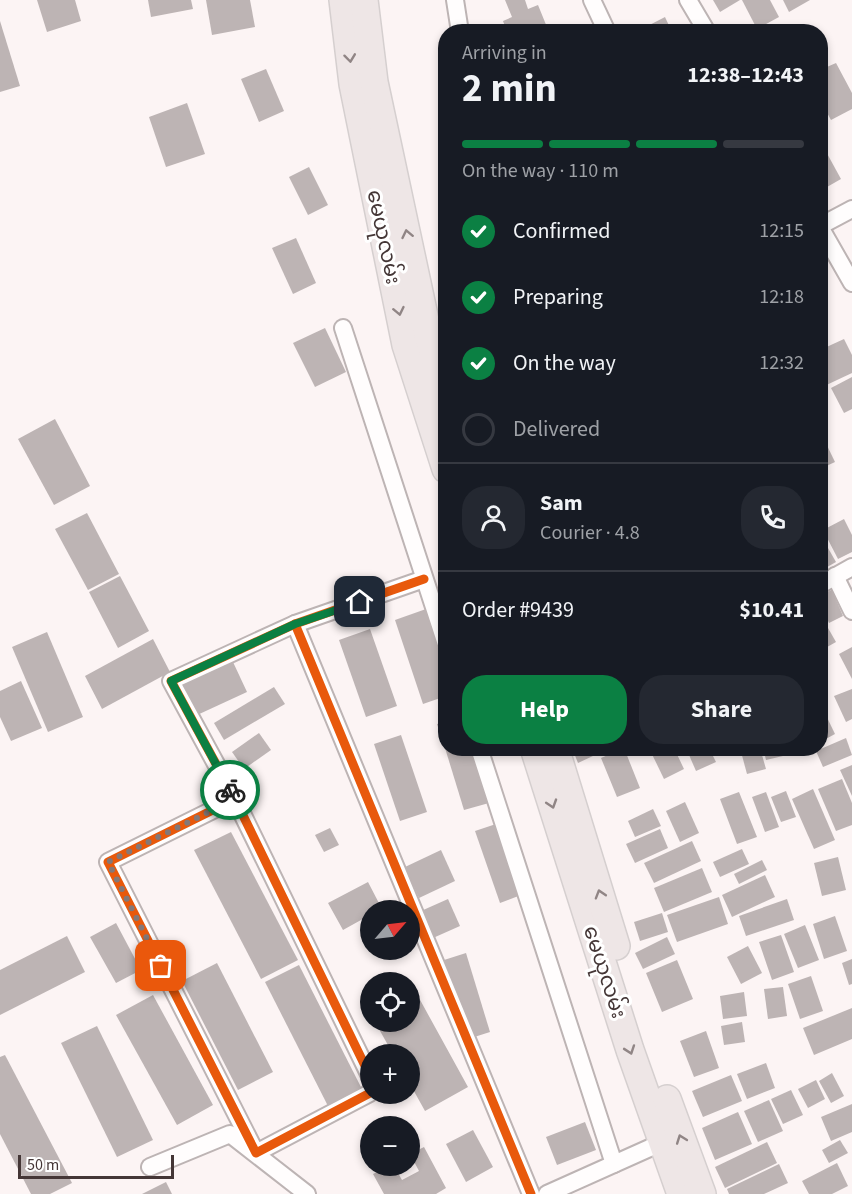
<!DOCTYPE html>
<meta charset="utf-8">
<style>
body{margin:0;font-family:"Source Sans 3","Noto Sans Myanmar",sans-serif;background:#242831;color:#f1f3f6;height:100vh;display:flex;flex-direction:column;font-size:22px;white-space:nowrap}
*{box-sizing:border-box;margin:0}
p{font-size:20px;color:#9ea1a6}
.icon{flex:none;width:33px;height:33px;fill:none;stroke:currentColor;stroke-width:2;stroke-linecap:round;stroke-linejoin:round}
.map{position:relative;flex:1;overflow:hidden}
.drawer{position:absolute;left:438px;top:24px;width:390px;height:732px;display:flex;flex-direction:column;background:#171b24;border-radius:24px;box-shadow:0 3px 9px #0003}
.drawer>*{flex:none}
.needle{width:39px;rotate:62deg}
.tools{position:absolute;left:360px;top:900px;display:grid;gap:12px}
.tools a{display:grid;place-items:center;width:60px;height:60px;border-radius:50%;background:#171b24;box-shadow:0 3px 9px #0003;font-size:30px}
.scale{position:absolute;left:18px;bottom:15px;width:156px;box-sizing:border-box;padding-left:6px;border:3px solid #443636;border-top:0;font-size:16px;line-height:21px;white-space:nowrap;color:#443636;-webkit-text-stroke:4px #fff;paint-order:stroke}
.pin{position:absolute;display:grid;place-items:center;width:51px;height:51px;color:#fff;margin:-26px;border-radius:12px;box-shadow:0 3px 9px #0006}
.courier{position:absolute;display:grid;place-items:center;width:60px;height:60px;margin:-30px;border:4px solid #0b8043;border-radius:50%;background:#fff;color:#222;box-shadow:0 2px 8px #0007}
.head em{font-style:normal;font-weight:700}
.head div{display:flex;flex-direction:column-reverse}
.head{display:flex;align-items:center;justify-content:space-between;height:102px;padding:0 24px}
h1{font-size:39px;font-weight:700;line-height:45px}
.bar{display:grid;grid-template-columns:repeat(4,1fr);gap:9px 6px;align-content:center;height:72px;padding:0 24px}
.bar i{height:8px;border-radius:4px;background:#363941}
.bar .on{background:#0b8043}
.bar p{grid-column:span 4}
.line{display:flex;align-items:center;gap:15px;padding:0 24px;border-top:2px solid #363941}
.line div{flex:1}
.round{display:grid;place-items:center;flex:none;width:63px;height:63px;border-radius:24px;background:#242831}
ol{padding:0 24px;list-style:none}
li{display:flex;align-items:center;gap:18px;height:66px}
li p{margin-inline-start:auto}
li .icon{padding:6px;border-radius:50%;background:#0b8043;color:#fff;stroke-width:4}
li:last-child{color:#9ea1a6}
li i{width:33px;height:33px;border:3px solid #363941;border-radius:50%}
.action{display:flex;gap:12px;margin-top:auto;padding:12px 24px}
.action a{flex:1;height:69px;border-radius:24px;background:#0b8043;color:#fff;font-size:24px;font-weight:700;line-height:69px;text-align:center}
.action a+a{background:#242831;color:#f1f3f6}
.map>svg:first-child{display:block}
.building{fill:#bdb4b4}
.lines{fill:none;stroke-linecap:round;stroke-linejoin:round}
.minor-casing{stroke:#bdb4b4;stroke-width:20}
.primary-casing{stroke:#d5cfcf;stroke-width:30}
.minor{stroke:#fffdfd;stroke-width:16}
.primary{stroke:#eee6e6;stroke-width:27}
.cycleway-casing{stroke:#fff;stroke-width:13}
.cycleway{stroke:#e8590c;stroke-width:9}
.oneway{stroke:#908585}
.done{stroke:#847878;stroke-width:6;stroke-dasharray:0 10.8}
.route{stroke:#0b8043;stroke-width:8}
.labels{text-anchor:middle;dominant-baseline:central;stroke-width:6;stroke-linejoin:round;paint-order:stroke}
.street-label{font-size:21px;fill:#443636;stroke:#fff}
</style>
<div class="map">
<svg width="852" height="1194" viewBox="0 0 852 1194">
<rect width="100%" height="100%" fill="#fcf4f4"/>
<g class="building">
<polygon points="37,0 75,0 81,21 47,32"/>
<polygon points="148,0 191,0 193,9 151,17"/>
<polygon points="206,0 250,0 255,27 212,35"/>
<polygon points="505,0 525,0 528,9 538,5 549,32 507,32 503,21 512,17"/>
<polygon points="713,0 740,0 720,12"/>
<polygon points="742,0 770,0 779,17 757,29"/>
<polygon points="783,0 810,0 789,12"/>
<polygon points="665,17 672,32 636,32"/>
<polygon points="0,21 20,86 0,92"/>
<polygon points="836,63 852,93 852,109 831,120 820,100 820,70"/>
<polygon points="266,69 284,111 259,122 241,79"/>
<polygon points="187,103 205,154 166,167 149,117"/>
<polygon points="824,148 841,179 820,191 820,150"/>
<polygon points="309,167 328,205 308,215 289,177"/>
<polygon points="296,238 316,283 293,294 272,248"/>
<polygon points="325,328 346,372 315,387 293,343"/>
<polygon points="844,339 852,355 852,373 820,388 820,350"/>
<polygon points="852,377 852,409 844,413 831,388"/>
<polygon points="55,419 90,486 54,505 18,439"/>
<polygon points="820,431 835,462 820,469"/>
<polygon points="87,513 119,574 88,590 55,529"/>
<polygon points="844,519 852,535 852,552 838,559 823,530"/>
<polygon points="820,534 836,562 820,571"/>
<polygon points="120,576 149,631 118,648 89,592"/>
<polygon points="832,590 843,616 829,623 820,604 820,595"/>
<polygon points="426,609 446,668 446,696 423,704 395,620"/>
<polygon points="820,614 836,642 820,651"/>
<polygon points="370,629 397,706 366,717 339,640"/>
<polygon points="47,632 83,717 48,732 12,647"/>
<polygon points="153,639 170,672 102,709 85,676"/>
<polygon points="852,647 852,679 839,654"/>
<polygon points="233,662 247,692 195,716 181,686"/>
<polygon points="21,681 42,728 11,741 0,717 0,691"/>
<polygon points="274,687 285,704 224,740 214,723"/>
<polygon points="852,689 852,719 846,722 834,696"/>
<polygon points="820,703 835,734 822,741 820,739"/>
<polygon points="446,722 446,748 445,748 437,724"/>
<polygon points="259,733 271,750 244,769 232,752"/>
<polygon points="401,735 427,812 400,821 374,744"/>
<polygon points="846,738 852,755 823,767 816,751"/>
<polygon points="445,748 472,748 489,803 464,810"/>
<polygon points="572,748 610,748 578,763"/>
<polygon points="624,748 640,788 617,797 601,758"/>
<polygon points="649,748 674,748 684,769 664,779"/>
<polygon points="686,748 709,748 716,762 696,771"/>
<polygon points="740,748 760,748 766,769 747,774"/>
<polygon points="763,748 781,748 783,756 766,760"/>
<polygon points="852,765 852,796 840,770"/>
<polygon points="842,779 852,803 852,825 836,831 818,789"/>
<polygon points="813,789 835,840 814,849 792,799"/>
<polygon points="786,791 796,817 781,822 771,797"/>
<polygon points="739,792 757,837 737,844 720,799"/>
<polygon points="766,792 779,827 765,832 752,797"/>
<polygon points="685,802 699,833 680,842 666,811"/>
<polygon points="653,809 661,826 635,837 628,821"/>
<polygon points="496,824 521,895 500,903 475,831"/>
<polygon points="330,828 339,845 324,852 315,835"/>
<polygon points="660,829 668,848 635,863 626,844"/>
<polygon points="231,832 298,960 261,979 194,850"/>
<polygon points="692,841 701,861 654,883 644,863"/>
<polygon points="742,849 749,864 720,877 713,862"/>
<polygon points="441,850 455,881 419,898 405,867"/>
<polygon points="838,857 846,890 822,896 814,863"/>
<polygon points="762,860 767,870 739,884 734,874"/>
<polygon points="702,868 712,892 664,912 654,888"/>
<polygon points="765,875 775,897 732,917 722,895"/>
<polygon points="368,882 382,909 370,910 370,915 343,930 328,903"/>
<polygon points="719,897 728,924 677,942 667,915"/>
<polygon points="448,899 460,926 433,938 421,911"/>
<polygon points="787,899 794,920 746,936 739,916"/>
<polygon points="662,913 668,932 640,941 634,922"/>
<polygon points="835,916 847,951 824,959 813,924"/>
<polygon points="116,923 141,970 116,983 90,937"/>
<polygon points="805,925 819,960 798,968 784,934"/>
<polygon points="781,935 794,972 772,980 759,942"/>
<polygon points="67,936 85,972 0,1015 0,970"/>
<polygon points="667,937 675,954 643,969 635,953"/>
<polygon points="748,946 762,973 741,984 727,957"/>
<polygon points="466,953 490,1032 468,1039 444,960"/>
<polygon points="852,959 852,984 849,985 842,963"/>
<polygon points="677,960 693,999 662,1012 646,973"/>
<polygon points="217,963 273,1072 238,1090 182,981"/>
<polygon points="299,965 363,1091 329,1108 265,982"/>
<polygon points="811,976 823,1011 800,1019 788,984"/>
<polygon points="408,978 468,1087 425,1111 410,1084 410,1054 393,1054 375,1022 410,1022 410,982 401,982"/>
<polygon points="783,987 787,1016 768,1019 764,989"/>
<polygon points="744,992 747,1016 723,1019 720,996"/>
<polygon points="153,995 213,1105 177,1125 116,1015"/>
<polygon points="852,1008 852,1039 814,1055 803,1028"/>
<polygon points="742,1022 745,1042 724,1045 721,1026"/>
<polygon points="97,1026 153,1140 117,1157 61,1043"/>
<polygon points="706,1031 719,1068 694,1077 680,1041"/>
<polygon points="5,1055 72,1183 50,1194 31,1194 0,1134 0,1057"/>
<polygon points="766,1063 775,1088 747,1099 737,1074"/>
<polygon points="832,1073 844,1096 831,1103 819,1081"/>
<polygon points="731,1075 742,1101 703,1117 692,1091"/>
<polygon points="816,1080 825,1099 808,1108 798,1089"/>
<polygon points="791,1090 803,1115 783,1124 771,1099"/>
<polygon points="769,1100 783,1131 758,1142 744,1111"/>
<polygon points="852,1104 852,1132 831,1141 821,1117"/>
<polygon points="738,1112 752,1144 715,1160 702,1128"/>
<polygon points="585,1122 596,1150 557,1165 546,1137"/>
<polygon points="473,1130 493,1167 466,1182 446,1144"/>
<polygon points="840,1140 848,1153 829,1163 822,1150"/>
<polygon points="767,1142 777,1163 725,1188 715,1167"/>
<polygon points="424,1147 446,1188 436,1194 384,1194 373,1174 389,1166 394,1166 402,1180 419,1171 410,1154"/>
<polygon points="837,1163 848,1186 832,1194 809,1194 802,1181"/>
<polygon points="779,1164 788,1183 764,1194 729,1194 727,1189"/>
<polygon points="166,1182 172,1194 142,1194"/>
</g>
<g class="lines">
<defs>
<g id="minor">
<polyline points="455,0 460,32"/>
<polyline points="592,0 607,32"/>
<polyline points="688,0 707,32"/>
<polyline points="820,226 852,209"/>
<polyline points="820,227 852,283"/>
<polyline points="343,328 446,644"/>
<polyline points="835,576 852,611"/>
<polyline points="820,585 852,567"/>
<polyline points="295,624 531,1194"/>
<polyline points="479,748 614,1164"/>
<polyline points="235,799 108,862 256,1153 370,1093"/>
<polyline points="370,1076 235,799 171,681 295,624 424,579"/>
<polyline points="150,1167 230,1134 307,1194"/>
<polyline points="547,1194 663,1142"/>
</g>
<g id="primary">
<polyline points="343,0 353,84 406,345 446,469"/>
<polyline points="364,0 374,82 429,339 446,392"/>
<polyline points="534,748 630,1050 681,1194"/>
<polyline points="555,748 616,946"/>
<polyline points="667,1099 702,1194"/>
</g>
</defs>
<use href="#minor" class="minor-casing"/>
<use href="#primary" class="primary-casing"/>
<use href="#minor" class="minor"/>
<use href="#primary" class="primary"/>
<defs>
<g id="cycleway">
<polyline points="295,624 531,1194"/>
<polyline points="235,799 108,862 256,1153 370,1093"/>
<polyline points="370,1076 235,799 171,681 295,624 424,579"/>
</g>
</defs>
<use href="#cycleway" class="cycleway-casing"/>
<use href="#cycleway" class="cycleway"/>
</g>
<defs><path id="oneway-chevron" d="M-2-3.5L2.5 0L-2 3.5" fill="none" stroke-width="1.6" stroke-linecap="round" stroke-linejoin="round" transform="scale(1.5)"/></defs>
<g class="oneway">
<use href="#oneway-chevron" transform="translate(350 58) rotate(83)"/>
<use href="#oneway-chevron" transform="translate(407 234) rotate(-102)"/>
<use href="#oneway-chevron" transform="translate(399 311) rotate(78)"/>
<use href="#oneway-chevron" transform="translate(552 804) rotate(72)"/>
<use href="#oneway-chevron" transform="translate(600 894) rotate(-107)"/>
<use href="#oneway-chevron" transform="translate(630 1050) rotate(71)"/>
<use href="#oneway-chevron" transform="translate(681 1139) rotate(-110)"/>
</g>
<g class="lines">
<polyline class="done" points="161,966 108,862 235,799 230,790"/>
<polyline class="route" points="230,790 171,681 295,624 360,602"/>
</g>
<g class="labels">
<g class="street-label">
<text transform="translate(384 237) rotate(78)">မေယုလမ်း</text>
<text transform="translate(605 972) rotate(72)">မေယုလမ်း</text>
</g>
</g>
</svg>
<div class="tools">
<a><svg class="needle" viewBox="-14 -14 28 28"><path d="M0-13l5 13h-10z" fill="#e53935"/><path d="M0 13l5-13h-10z" fill="#9ea1a6"/></svg></a>
<a><svg class="icon" aria-label="locate" viewBox="0 0 24 24"><circle cx="12" cy="12" r="6"/><path d="M12 2v4M12 18v4M2 12h4M18 12h4"/></svg></a>
<a>+</a>
<a>−</a>
</div>
<div class="scale">50 m</div>
<div class="pin" style="left:161px;top:966px;background:#ea580c"><svg class="icon" aria-label="bag" viewBox="0 0 24 24"><path d="M5 8h14l-1 12H6zM9 8a3 3 0 0 1 6 0"/></svg></div>
<div class="pin" style="left:360px;top:602px;background:#1f2937"><svg class="icon" aria-label="home" viewBox="0 0 24 24"><path d="M3 11l9-7 9 7M6 9v11h12V9"/></svg></div>
<div class="courier" style="left:230px;top:790px"><svg class="icon" aria-label="bike" viewBox="0 0 24 24"><circle cx="6" cy="16" r="4"/><circle cx="18" cy="16" r="4"/><path d="M6 16l4-8h5l3 8M10 8l3 8H6M13 5h3"/></svg></div>
<section class="drawer">
<div class="head"><div><h1>2 min</h1><p>Arriving in</p></div><em>12:38–12:43</em></div>
<div class="bar"><i class="on"></i><i class="on"></i><i class="on"></i><i></i><p>On the way · 110 m</p></div>
<ol>
<li><svg class="icon" aria-label="check" viewBox="0 0 24 24"><path d="M5 12l5 5 9-10"/></svg>Confirmed<p>12:15</p></li>
<li><svg class="icon" aria-label="check" viewBox="0 0 24 24"><path d="M5 12l5 5 9-10"/></svg>Preparing<p>12:18</p></li>
<li><svg class="icon" aria-label="check" viewBox="0 0 24 24"><path d="M5 12l5 5 9-10"/></svg>On the way<p>12:32</p></li>
<li><i></i>Delivered</li>
</ol>
<div class="line" style="height:108px"><a class="round"><svg class="icon" aria-label="person" viewBox="0 0 24 24"><circle cx="12" cy="8" r="4"/><path d="M4 21q1-7 8-7t8 7"/></svg></a><div><b>Sam</b><p>Courier · 4.8</p></div><a class="round"><svg class="icon" aria-label="phone" viewBox="0 0 24 24"><path d="M5 4h4l2 5-3 2q2 4 5 5l2-3 5 2v4C11 20 4 13 5 4z"/></svg></a></div>
<div class="line" style="height:78px"><div>Order #9439</div><b>$10.41</b></div>
<div class="action"><a>Help</a><a>Share</a></div>
</section>
</div>
